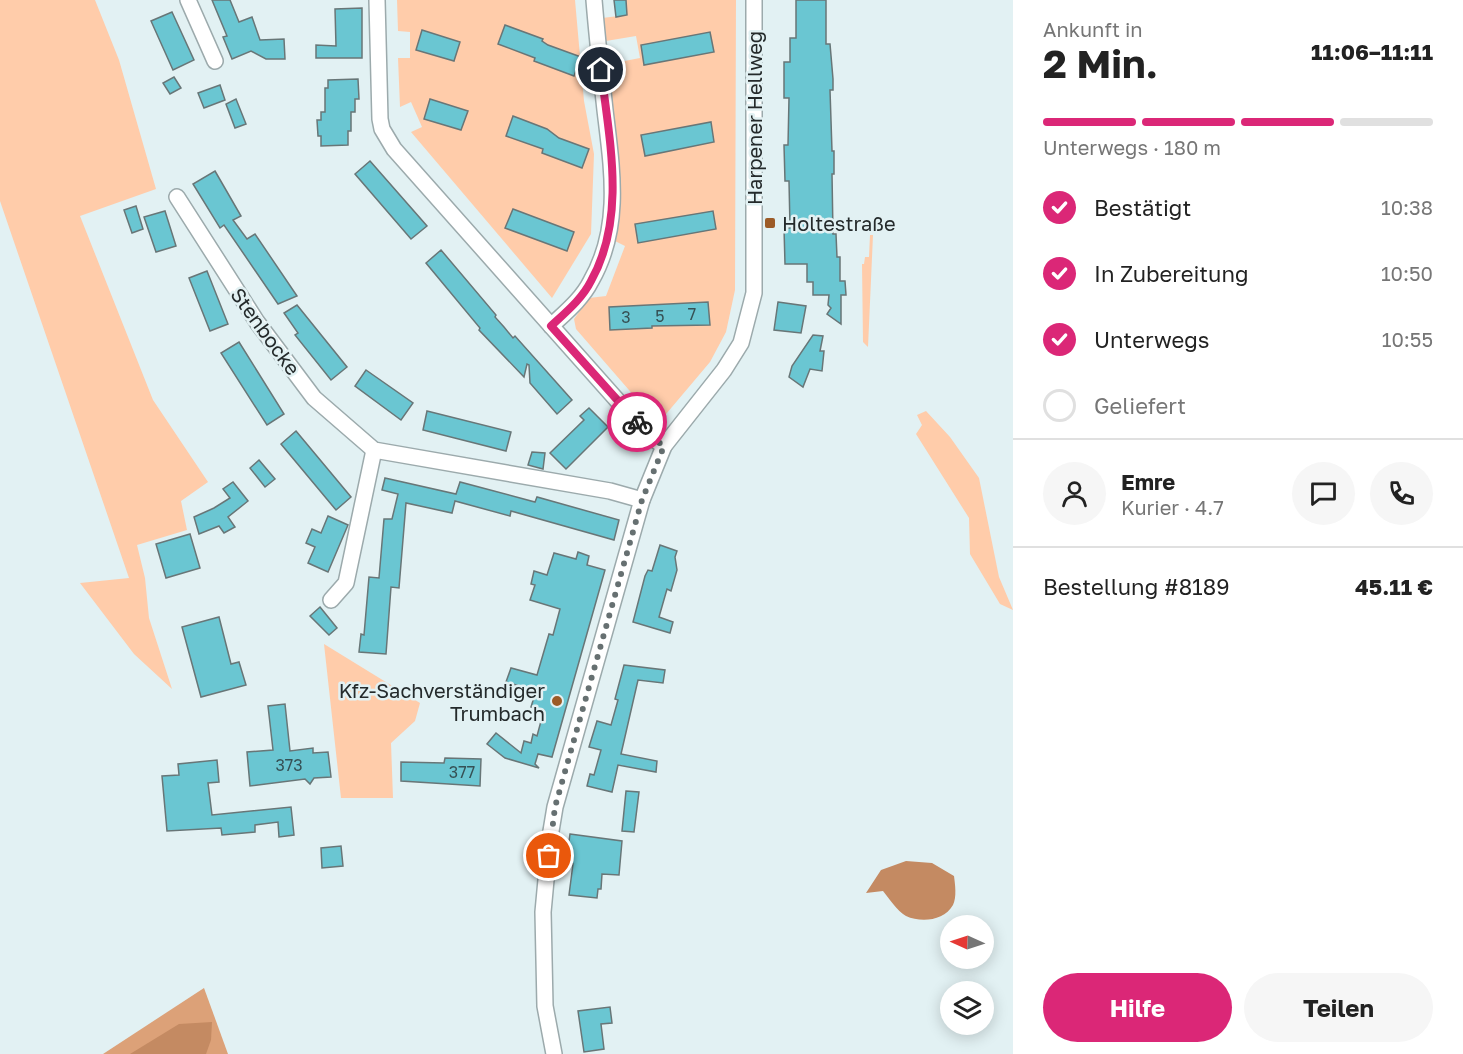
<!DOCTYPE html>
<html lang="de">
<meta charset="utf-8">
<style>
body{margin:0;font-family:"Golos Text",sans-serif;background:#f6f6f6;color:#222;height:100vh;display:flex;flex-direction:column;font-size:22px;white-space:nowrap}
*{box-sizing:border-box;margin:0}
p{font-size:20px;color:#767676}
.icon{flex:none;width:33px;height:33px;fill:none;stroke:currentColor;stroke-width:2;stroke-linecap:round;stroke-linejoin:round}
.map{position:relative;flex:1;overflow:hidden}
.drawer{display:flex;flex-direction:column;background:#fff;width:450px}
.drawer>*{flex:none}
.needle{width:39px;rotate:273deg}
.tools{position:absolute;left:940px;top:915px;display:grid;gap:12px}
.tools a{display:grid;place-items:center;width:54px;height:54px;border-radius:50%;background:#fff;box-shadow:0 3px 15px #0003;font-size:30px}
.pin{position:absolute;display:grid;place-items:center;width:51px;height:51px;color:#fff;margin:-26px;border:3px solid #fff;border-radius:50%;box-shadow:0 2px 6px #0007}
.courier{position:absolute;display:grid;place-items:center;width:60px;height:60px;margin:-30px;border:4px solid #db2777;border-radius:50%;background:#fff;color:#222;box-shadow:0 2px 8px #0007}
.overview em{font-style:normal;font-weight:700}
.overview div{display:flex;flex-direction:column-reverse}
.overview{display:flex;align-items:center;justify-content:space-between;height:102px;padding:0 30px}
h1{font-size:39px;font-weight:700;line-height:45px}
.bar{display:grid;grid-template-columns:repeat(4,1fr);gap:9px 6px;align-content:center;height:72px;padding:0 30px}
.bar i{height:8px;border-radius:4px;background:#e0e0e0}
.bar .selected{background:#db2777}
.bar p{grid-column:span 4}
.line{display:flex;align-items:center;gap:15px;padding:0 30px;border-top:2px solid #e0e0e0}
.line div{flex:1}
.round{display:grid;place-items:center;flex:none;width:63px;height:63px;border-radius:32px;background:#f6f6f6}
ol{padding:0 30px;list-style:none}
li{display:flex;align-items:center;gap:18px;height:66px}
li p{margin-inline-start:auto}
li .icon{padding:6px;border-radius:50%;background:#db2777;color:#fff;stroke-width:4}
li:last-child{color:#767676}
li i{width:33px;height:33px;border:3px solid #e0e0e0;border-radius:50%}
.button{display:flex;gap:12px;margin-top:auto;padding:12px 30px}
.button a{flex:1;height:69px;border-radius:36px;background:#db2777;color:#fff;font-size:24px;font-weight:700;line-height:69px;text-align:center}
.button a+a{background:#f6f6f6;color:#222}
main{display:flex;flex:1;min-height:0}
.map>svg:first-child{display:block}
.green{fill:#fca}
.forest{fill:#dca178}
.water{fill:#c48a62}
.building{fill:#6ac6d2;stroke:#687677;stroke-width:1.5}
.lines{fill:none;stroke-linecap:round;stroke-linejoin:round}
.minor-casing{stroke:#9caaac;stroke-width:18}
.minor{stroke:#fff;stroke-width:15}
.done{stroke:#667071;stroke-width:6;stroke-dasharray:0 10.8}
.route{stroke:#db2777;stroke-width:8}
.poi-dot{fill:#9c5b27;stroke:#e2f1f3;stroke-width:2}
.labels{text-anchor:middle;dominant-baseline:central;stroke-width:5;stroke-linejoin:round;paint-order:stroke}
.number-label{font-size:16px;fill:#365155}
.street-label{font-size:20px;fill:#242a2b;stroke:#e2f1f3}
.poi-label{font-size:20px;fill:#242a2b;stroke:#e2f1f3;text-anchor:start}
</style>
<main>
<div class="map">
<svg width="1013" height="1054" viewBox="0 0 1013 1054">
<rect width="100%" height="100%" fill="#e2f1f3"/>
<g class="green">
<polygon points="0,0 95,0 119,60 156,189 80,216 153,400 208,482 181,501 187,530 137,545 145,578 149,618 172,689 134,654 80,583 129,578 0,201"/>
<polygon points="397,0 575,0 584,101 594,154 591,234 552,298 411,132 422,127 411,102 400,107 398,58 410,58 410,32 398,31"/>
<polygon points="626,0 736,0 735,290 726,332 710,362 661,420 655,420 576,329 574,319 589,298 606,296 625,246 615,241 621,191 609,64 640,58 636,36 606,41 602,18 627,15"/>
<polygon points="870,235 873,235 868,347 863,342 862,264 864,264 865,257 869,257"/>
<polygon points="926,411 950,437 979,478 999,577 1013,610 1000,604 970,554 969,518 916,434 922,425 917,415"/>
<polygon points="324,644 420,703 415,721 391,743 393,798 341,798"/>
</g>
<polygon class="forest" points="204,988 228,1054 103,1054"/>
<g class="water">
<path d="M906,861L932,863L954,876C955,884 957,897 953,905C944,921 921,923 906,916C897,911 889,898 883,891L866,893L881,870Z"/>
<polygon points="212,1022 211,1040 206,1054 130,1054 179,1024"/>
</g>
<g class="building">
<polygon points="212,0 230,0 239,22 252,17 260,40 284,39 285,59 266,59 251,51 232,59 223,37 227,36"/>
<polygon points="614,0 626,0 627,15 616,17"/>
<polygon points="796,0 826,0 826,44 830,44 833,79 833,90 830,90 832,151 834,151 834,174 832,174 833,234 836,234 837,257 840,257 840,281 845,281 846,295 841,295 841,324 827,314 831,308 828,305 829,295 813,295 813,282 807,282 807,264 785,264 784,228 790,228 789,181 785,181 784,145 788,145 789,98 784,98 784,62 790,62 790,38 796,38"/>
<polygon points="362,8 362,58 316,58 316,45 336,46 335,9"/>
<polygon points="172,12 194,60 173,70 151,21"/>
<polygon points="505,25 543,39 542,41 548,45 581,57 574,76 534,61 535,58 498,44"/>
<polygon points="422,30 460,42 454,61 416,50"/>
<polygon points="710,32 714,52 644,65 641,45"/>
<polygon points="174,77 181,88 170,94 163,83"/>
<polygon points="358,79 359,99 355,99 355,112 351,112 351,131 348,131 348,145 321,146 321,136 318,136 317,120 321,120 321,112 325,112 325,88 328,88 328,80"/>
<polygon points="220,85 225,100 204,108 198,93"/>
<polygon points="236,99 246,124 235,128 226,104"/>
<polygon points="430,99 468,111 461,130 424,119"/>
<polygon points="513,116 547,129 559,138 589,149 582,168 542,153 543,149 506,136"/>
<polygon points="711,122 714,142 645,156 641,135"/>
<polygon points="370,161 427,226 411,239 355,174"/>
<polygon points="215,171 241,216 233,220 247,239 255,234 297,296 278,304 224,225 220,228 193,184"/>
<polygon points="136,206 143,229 132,233 124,210"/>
<polygon points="513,209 574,232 567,251 505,228"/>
<polygon points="165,211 176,246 156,252 144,217"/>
<polygon points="713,211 716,229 638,243 635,224"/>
<polygon points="441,250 496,315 495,317 504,327 513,338 515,336 572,400 557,414 530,383 529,365 527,364 524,377 479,330 480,328 426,263"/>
<polygon points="207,271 228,324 210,331 189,278"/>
<polygon points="708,302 710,325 652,326 652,328 610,330 609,307"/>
<polygon points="778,302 806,306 801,333 774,330"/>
<polygon points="297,305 347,367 331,380 295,335 298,333 284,313"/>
<polygon points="813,335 823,336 820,351 824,351 822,371 810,369 803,387 789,377 792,366"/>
<polygon points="239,342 284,414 267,425 221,353"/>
<polygon points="366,370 413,403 401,420 355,386"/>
<polygon points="589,408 608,427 566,469 550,453 584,420 580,416"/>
<polygon points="427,411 511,432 506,451 423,430"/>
<polygon points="296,431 351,497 336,510 281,444"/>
<polygon points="532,452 545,453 543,469 528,465"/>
<polygon points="259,460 275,479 265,487 250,468"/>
<polygon points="385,478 456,494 460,482 535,502 537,497 619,520 614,540 511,511 510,516 455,501 452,513 406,503 399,588 391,587 386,654 359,652 361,634 364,635 369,577 379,578 384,519 392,519 398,494 382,490"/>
<polygon points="233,482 248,501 228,517 235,527 224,533 219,526 199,534 194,517 214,508 230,498 223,489"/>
<polygon points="328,516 348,525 328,572 308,563 315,547 306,543 312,529 321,533"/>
<polygon points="190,534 200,568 166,578 156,544"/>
<polygon points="660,545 677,551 675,557 677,570 671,591 667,589 659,617 673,622 670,633 633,622 645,576 648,570 652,571"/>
<polygon points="578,552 589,556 587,565 605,570 552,757 538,754 535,764 539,768 505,758 487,744 496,733 521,753 524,741 531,743 533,734 537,736 544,710 531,707 536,691 506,682 511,668 537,675 549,634 553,635 560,609 530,600 535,585 531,584 534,571 547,575 554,553 576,559"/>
<polygon points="320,607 337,628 329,635 310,616"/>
<polygon points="219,617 231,664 239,662 246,685 201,697 182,627"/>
<polygon points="624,665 665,670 663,683 638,680 621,754 657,761 656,772 618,765 612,792 587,786 590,774 594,775 601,750 589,747 597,721 611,725 618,700 615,699"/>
<polygon points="285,704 290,751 313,748 313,753 328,752 331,777 314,778 310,784 305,779 250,786 247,752 273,750 268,706"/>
<polygon points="445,758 481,759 480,786 401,781 401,762 444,763"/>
<polygon points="217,760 219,782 208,783 212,815 291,807 294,835 279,837 278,822 255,825 255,832 222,835 221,828 167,831 162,776 179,775 178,764"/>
<polygon points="626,791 639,792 634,832 622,831"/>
<polygon points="570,834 622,841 619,875 602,874 601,889 598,889 597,898 569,895 573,864 566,863"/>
<polygon points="341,846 343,866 322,868 321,848"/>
<polygon points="610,1007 612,1023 601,1024 604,1049 584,1052 578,1011"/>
</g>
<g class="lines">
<defs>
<g id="minor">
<polyline points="188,0 215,61"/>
<polyline points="377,0 380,119 382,129 394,149 648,435 664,446"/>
<polyline points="177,197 257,322 314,398 374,450 610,491 642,500"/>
<path d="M551,326C566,312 582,299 591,281C622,227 612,169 605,110C601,73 597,37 594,0"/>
<polyline points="331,600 346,583 374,450"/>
<polyline points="554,1054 545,1006 543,912 550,837 555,807 642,500 664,446 724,370 741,343 754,293 754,0"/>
</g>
</defs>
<use href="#minor" class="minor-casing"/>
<use href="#minor" class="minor"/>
</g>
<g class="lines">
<polyline class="done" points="549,856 555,807 642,500 664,446 648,435 637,422"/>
<path class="route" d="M601,70C609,139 627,217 591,281C582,299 566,312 551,326L637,422"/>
</g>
<g class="poi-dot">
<rect x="764" y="217" width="12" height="12" rx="3"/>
<circle cx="557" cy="701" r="6"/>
</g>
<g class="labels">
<g class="number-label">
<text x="692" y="314">7</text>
<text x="660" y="316">5</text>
<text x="626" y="317">3</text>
<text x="289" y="765">373</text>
<text x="462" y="772">377</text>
</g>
<g class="street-label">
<text transform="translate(754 118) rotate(-90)">Harpener Hellweg</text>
<text transform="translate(266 331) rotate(54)">Stenbocke</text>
</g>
<g class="poi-label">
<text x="782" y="223">Holtestraße</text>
<text x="545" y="690" text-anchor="end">Kfz-Sachverständiger<tspan x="545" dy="23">Trumbach</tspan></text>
</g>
</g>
</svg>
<div class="tools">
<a><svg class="needle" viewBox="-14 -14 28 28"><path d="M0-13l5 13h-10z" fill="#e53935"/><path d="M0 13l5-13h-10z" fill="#767676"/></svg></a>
<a><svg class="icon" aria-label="layers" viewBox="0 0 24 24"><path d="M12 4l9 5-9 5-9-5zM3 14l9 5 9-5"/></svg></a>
</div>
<div class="pin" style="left:549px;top:856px;background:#ea580c"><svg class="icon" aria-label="bag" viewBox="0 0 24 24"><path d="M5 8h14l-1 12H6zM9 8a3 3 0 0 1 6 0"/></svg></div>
<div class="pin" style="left:601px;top:70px;background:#1f2937"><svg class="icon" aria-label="home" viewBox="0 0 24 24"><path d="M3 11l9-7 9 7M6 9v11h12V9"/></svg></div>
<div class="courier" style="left:637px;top:422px"><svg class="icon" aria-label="bike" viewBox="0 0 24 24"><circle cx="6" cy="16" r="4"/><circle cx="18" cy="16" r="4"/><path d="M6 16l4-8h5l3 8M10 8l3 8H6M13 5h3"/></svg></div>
</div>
<section class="drawer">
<div class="overview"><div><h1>2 Min.</h1><p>Ankunft in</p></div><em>11:06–11:11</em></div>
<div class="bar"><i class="selected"></i><i class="selected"></i><i class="selected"></i><i></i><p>Unterwegs · 180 m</p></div>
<ol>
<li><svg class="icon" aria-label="check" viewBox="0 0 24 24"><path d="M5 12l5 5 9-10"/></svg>Bestätigt<p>10:38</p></li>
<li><svg class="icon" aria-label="check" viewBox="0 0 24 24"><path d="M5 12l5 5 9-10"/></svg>In Zubereitung<p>10:50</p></li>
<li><svg class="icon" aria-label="check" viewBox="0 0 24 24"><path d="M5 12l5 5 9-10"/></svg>Unterwegs<p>10:55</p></li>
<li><i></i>Geliefert</li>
</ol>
<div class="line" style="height:108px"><a class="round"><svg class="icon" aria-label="person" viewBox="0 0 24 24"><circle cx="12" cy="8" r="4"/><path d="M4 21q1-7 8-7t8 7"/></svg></a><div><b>Emre</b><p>Kurier · 4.7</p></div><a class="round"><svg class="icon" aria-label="chat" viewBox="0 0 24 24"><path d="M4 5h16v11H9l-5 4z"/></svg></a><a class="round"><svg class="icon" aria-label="phone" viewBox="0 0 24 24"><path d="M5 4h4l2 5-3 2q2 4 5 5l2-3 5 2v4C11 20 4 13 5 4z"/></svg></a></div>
<div class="line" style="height:78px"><div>Bestellung #8189</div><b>45.11 €</b></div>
<div class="button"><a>Hilfe</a><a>Teilen</a></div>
</section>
</main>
